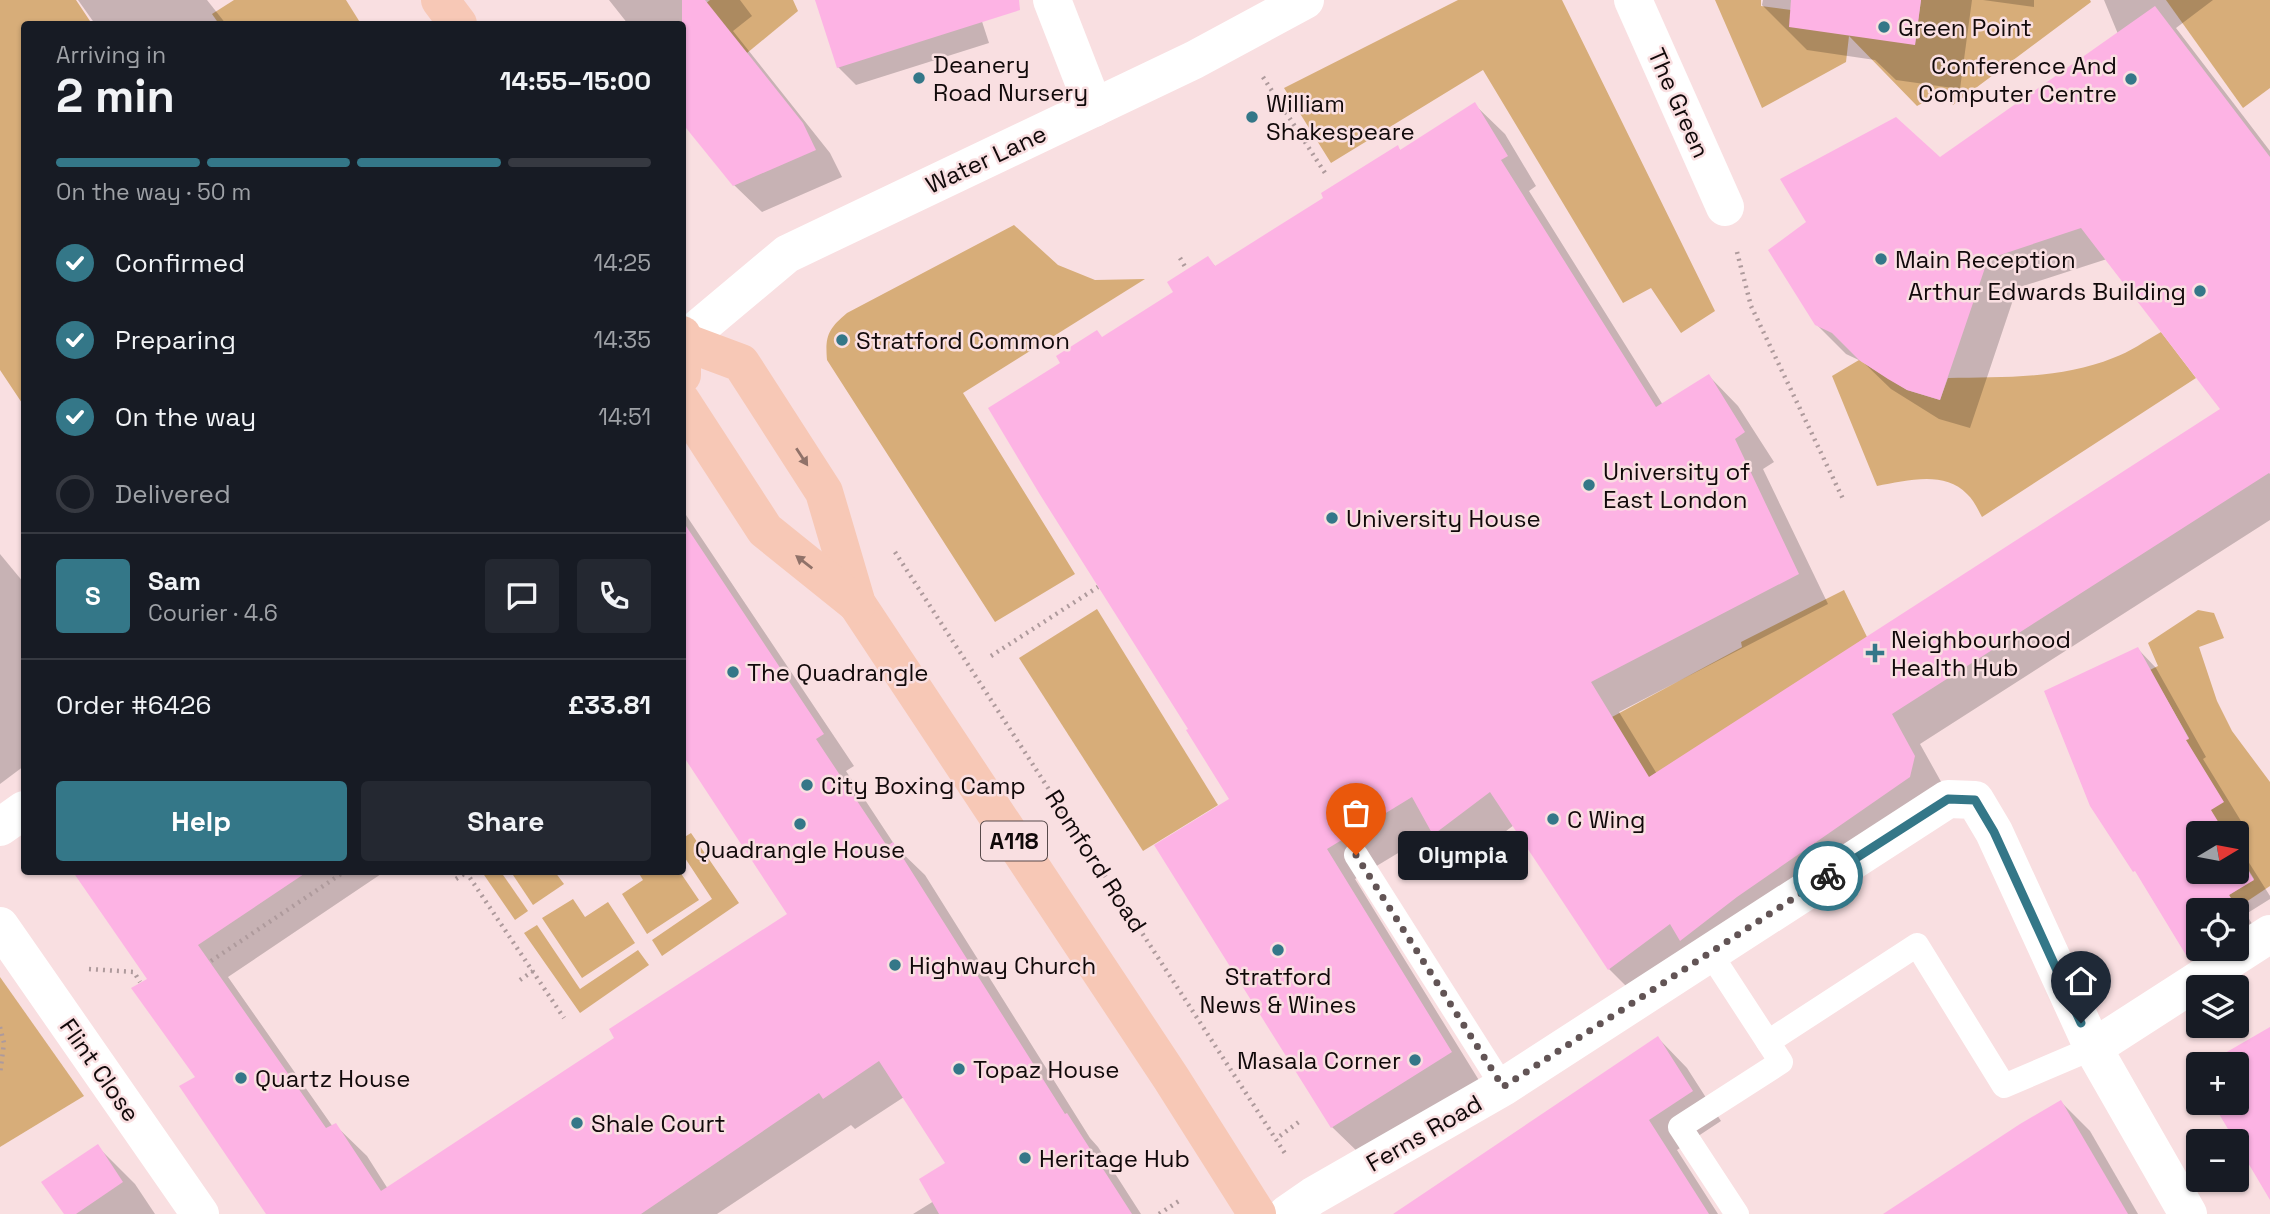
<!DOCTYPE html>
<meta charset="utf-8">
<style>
body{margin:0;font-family:"Space Grotesk",sans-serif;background:#242831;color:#f1f3f6;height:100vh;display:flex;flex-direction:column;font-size:26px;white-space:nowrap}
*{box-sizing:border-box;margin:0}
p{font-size:23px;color:#9ea1a6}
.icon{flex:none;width:38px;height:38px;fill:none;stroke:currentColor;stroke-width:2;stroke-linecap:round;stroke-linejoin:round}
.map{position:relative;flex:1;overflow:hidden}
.sheet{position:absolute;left:21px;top:21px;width:665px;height:854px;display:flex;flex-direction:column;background:#171b24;border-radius:7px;box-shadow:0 2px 5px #0004}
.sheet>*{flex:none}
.needle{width:46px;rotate:80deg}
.fabs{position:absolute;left:2186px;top:821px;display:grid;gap:14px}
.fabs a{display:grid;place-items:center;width:63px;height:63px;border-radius:7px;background:#171b24;box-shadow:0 2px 5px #0004;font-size:35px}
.pin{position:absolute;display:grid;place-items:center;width:60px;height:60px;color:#fff;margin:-72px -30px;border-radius:50% 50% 50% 0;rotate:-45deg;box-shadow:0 0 7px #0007}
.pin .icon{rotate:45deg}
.courier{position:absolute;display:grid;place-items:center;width:70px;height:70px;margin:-35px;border:5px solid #347788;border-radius:50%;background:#fff;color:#222;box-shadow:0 2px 9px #0007}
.bubble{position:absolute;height:49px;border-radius:7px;background:#171b24;box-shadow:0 2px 5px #0004;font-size:23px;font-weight:700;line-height:49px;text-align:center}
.head em{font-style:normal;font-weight:700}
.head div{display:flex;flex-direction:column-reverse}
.head{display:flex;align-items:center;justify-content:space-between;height:119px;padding:0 35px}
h1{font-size:46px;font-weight:700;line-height:52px}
.bar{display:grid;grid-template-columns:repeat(4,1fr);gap:10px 7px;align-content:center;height:84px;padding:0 35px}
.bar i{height:9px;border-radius:5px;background:#363941}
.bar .selected{background:#347788}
.bar p{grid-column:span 4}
.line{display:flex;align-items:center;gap:18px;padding:0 35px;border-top:2px solid #363941}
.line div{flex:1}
.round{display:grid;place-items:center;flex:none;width:74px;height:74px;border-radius:7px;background:#242831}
ol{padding:0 35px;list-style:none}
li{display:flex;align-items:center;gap:21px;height:77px}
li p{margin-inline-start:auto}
li .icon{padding:7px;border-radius:50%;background:#347788;color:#fff;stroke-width:4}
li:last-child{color:#9ea1a6}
li i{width:38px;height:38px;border:4px solid #363941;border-radius:50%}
.action{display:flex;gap:14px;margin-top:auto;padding:14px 35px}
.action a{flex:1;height:80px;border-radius:7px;background:#347788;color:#fff;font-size:28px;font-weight:700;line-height:80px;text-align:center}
.action a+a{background:#242831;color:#f1f3f6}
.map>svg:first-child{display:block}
.green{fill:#d7ad79}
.shadow{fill:#0003}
.building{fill:#fdb3e4}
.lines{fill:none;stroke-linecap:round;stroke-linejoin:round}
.path{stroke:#ae9a9c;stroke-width:4.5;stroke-dasharray:2 5;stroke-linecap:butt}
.lane{stroke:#fff;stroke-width:24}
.street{stroke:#fff;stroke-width:38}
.secondary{stroke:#fff;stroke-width:38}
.primary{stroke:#f7c8b6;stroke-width:38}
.oneway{fill:#907269}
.done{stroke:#625455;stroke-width:7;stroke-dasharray:0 12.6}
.route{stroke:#347788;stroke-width:9}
.poi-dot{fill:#347788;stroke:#f9dfe1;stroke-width:2.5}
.labels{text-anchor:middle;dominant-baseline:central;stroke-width:5;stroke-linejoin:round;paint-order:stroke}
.shield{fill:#f9dfe1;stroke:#57494a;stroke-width:2}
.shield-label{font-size:23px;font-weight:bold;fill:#11090a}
.poi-label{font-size:24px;fill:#11090a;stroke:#f9dfe1;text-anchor:start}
.street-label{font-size:24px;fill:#11090a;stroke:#f9dfe1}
</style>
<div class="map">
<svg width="2270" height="1214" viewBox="0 0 2270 1214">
<rect width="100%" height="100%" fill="#f9dfe1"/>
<g class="green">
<polygon points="0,0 76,0 92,24 24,24 24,406 0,370"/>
<polygon points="234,0 346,0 361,24 219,24 212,14"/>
<polygon points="710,0 793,0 798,11 747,53 699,9"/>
<polygon points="1458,0 1562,0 1715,311 1681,333 1651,288 1623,303 1483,70 1331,163 1284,88"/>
<polygon points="1715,0 1761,0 1761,6 1851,18 1915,45 1921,0 2090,0 2091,2 1953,105 1945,91 1917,106 1849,36 1846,62 1762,108"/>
<polygon points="2166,0 2270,0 2270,88 2243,108"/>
<path d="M1014,225L1058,265L1095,280L1145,279L963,393L1075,574L995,622L827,360C825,336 828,329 847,313Z"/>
<path d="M2161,332L2196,378L1982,517C1978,510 1974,500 1967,494C1944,470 1906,481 1877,486L1832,376L1859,360L1907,390L1940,400L1948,378C2002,377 2061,379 2113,358C2130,352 2145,341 2161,332Z"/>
<polygon points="1844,590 1867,637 1702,812 1644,777 1612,717 1742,647 1741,642"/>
<polygon points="1097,609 1218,805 1143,851 1019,658"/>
<polygon points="2198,610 2214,613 2224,638 2199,647 2217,701 2232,731 2270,782 2270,886 2237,908 2229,895 2254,879 2237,851 2236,833 2225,833 2223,830 2198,833 2149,760 2189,738 2163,693 2127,711 2117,686 2158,666 2148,643"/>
<polygon points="691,833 739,903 662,956 652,940 712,899 683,855 683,838"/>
<polygon points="482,872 501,872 528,911 515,920"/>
<polygon points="511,872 555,872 564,884 533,905"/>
<polygon points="638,872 680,872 699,900 647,934 622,894 643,880"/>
<polygon points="573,899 585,917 608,902 635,943 582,978 542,918"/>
<polygon points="537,925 580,989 638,950 649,965 580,1013 524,933"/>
<polygon points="0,977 84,1096 0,1147"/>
</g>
<g class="shadow">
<polygon points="78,0 207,0 226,24 95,24"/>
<polygon points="609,0 740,0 752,16 733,31 830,153 842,177 762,212 734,185 682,24 628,24"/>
<polygon points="817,0 975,0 989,43 856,85 838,67"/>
<polygon points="1763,0 1972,0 1960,89 1896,80 1875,60 1807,50 1762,5"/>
<polygon points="1983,0 2034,0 2034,7"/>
<polygon points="2104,0 2213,0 2176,28 2270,151 2270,520 1920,744 1944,787 1638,998 1609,969 1514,825 1464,863 1433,832 1355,879 1480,1082 1362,1156 1332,1127 1231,799 1191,729 1102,338 1176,292 1208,259 1216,267 1325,199 1397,147 1401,151 1475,105 1505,134 1536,186 1529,191 1663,405 1709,376 1738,406 1774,462 1763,469 1828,604 1619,712 1657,774 2222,410 2107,259 2017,288 1970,428 1939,419 1891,389 1863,362 1846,354 1816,324 1939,160 2118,34"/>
<polygon points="682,509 854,766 846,771 896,847 925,875 1090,1138 1098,1147 1141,1214 913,1214 934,1201 948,1164 904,1097 855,1129 851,1125 717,1214 279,1214 197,1077 149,979 74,872 384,872 228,977 333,1127 335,1125 367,1156 388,1189 617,1038 790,914 682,750"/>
<polygon points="0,554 24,583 24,766 0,784"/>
<polygon points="2138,649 2156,668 2206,757 2203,759 2241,821 2228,829 2231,833 2198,833 2198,872 2236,872 2236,842 2270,896 2270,899 2246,914 2254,927 2236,938 2236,910 2198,910 2198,948 2219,948 2199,961 2181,943 2140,877 2091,805"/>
<polygon points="1658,1038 1687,1068 1721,1121 1677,1150 1718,1214 1444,1214"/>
<polygon points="2061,1102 2090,1131 2138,1214 1887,1214"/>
<polygon points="97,1146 135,1184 155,1214 66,1214"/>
</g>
<g class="building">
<polygon points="682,0 705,0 803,123 816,150 733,186 682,123"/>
<polygon points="815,0 1019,0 1020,10 837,68"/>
<polygon points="1791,0 1921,0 1915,45 1789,27"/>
<polygon points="2155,6 2270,157 2270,474 2269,473 1892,714 1915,756 1910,777 1737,897 1680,941 1670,924 1608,970 1490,792 1433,835 1412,797 1327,849 1452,1052 1331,1128 1154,845 1229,799 1186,730 1188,729 1039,493 988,408 1060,363 1056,356 1097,330 1102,337 1173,292 1167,282 1208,256 1215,266 1323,198 1321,193 1398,145 1400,150 1475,102 1508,156 1501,160 1656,407 1709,374 1745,432 1735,439 1799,574 1591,682 1649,777 2220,409 2081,228 1988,259 1940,400 1907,390 1888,379 1859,360 1832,333 1815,325 1768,250 1806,222 1780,179 1896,117 1940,157"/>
<polygon points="682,520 824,734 816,739 887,846 893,842 1065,1114 1067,1113 1132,1214 939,1214 919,1179 945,1163 879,1061 823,1099 819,1093 641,1214 266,1214 179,1086 195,1077 131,988 147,979 73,872 307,872 198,945 326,1128 336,1123 381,1191 614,1038 609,1029 787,914 682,754"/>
<polygon points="2138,647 2189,739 2186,740 2224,802 2211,810 2225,833 2198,833 2198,872 2236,872 2236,851 2254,880 2229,895 2238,910 2198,910 2198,954 2189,960 2135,871 2133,872 2090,806 2044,691"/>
<polygon points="2270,1027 2270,1200 2212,1102 2236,1102 2236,1064 2206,1064"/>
<polygon points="1658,1036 1693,1091 1649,1120 1709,1214 1393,1214"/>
<polygon points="2061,1100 2128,1214 1883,1214 2020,1124"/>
<polygon points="98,1144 123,1182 76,1214 64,1214 41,1182"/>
</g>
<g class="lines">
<g class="path">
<polyline points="1263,77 1325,173"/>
<polyline points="682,222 685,219"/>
<polyline points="1737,252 1751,306 1843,499"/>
<polyline points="1180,258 1187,270"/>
<polyline points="895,552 1286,1155"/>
<polyline points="991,656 1098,587"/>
<polyline points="466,872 564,1018"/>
<polyline points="456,879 467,872"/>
<polyline points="211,961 344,872"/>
<polyline points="89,969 134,972 140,982"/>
<polyline points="520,980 533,971"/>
<polyline points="0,1027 4,1043 0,1074"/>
<polyline points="1280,1136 1300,1121"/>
<polyline points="1159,1214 1182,1199"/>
</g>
<g class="lane">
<polyline points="1356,855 1503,1087"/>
<polyline points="1710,953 1781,1062 1680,1127 1737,1214"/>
<polyline points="1768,1042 1917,945 2004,1086 2093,1048"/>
</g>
<g class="street">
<polyline points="1052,0 1094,108"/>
<polyline points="1633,0 1725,207"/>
<polyline points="0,926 200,1214"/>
<polyline points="2093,1048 2270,934"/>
<polyline points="1287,1214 1313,1196 1503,1087 1948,799 1975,800 1994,832 2093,1048 2188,1214"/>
</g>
<g class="secondary">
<polyline points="682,342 787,254 1194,60 1305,0"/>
<polyline points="0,827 24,810"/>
</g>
<g class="primary">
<polyline points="440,0 458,24"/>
<polyline points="682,335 682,375"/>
<polyline points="682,341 741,363 761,394 824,492 857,604 1171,1078 1257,1214"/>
<polyline points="682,402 765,530 857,604"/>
</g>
</g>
<defs><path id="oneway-solid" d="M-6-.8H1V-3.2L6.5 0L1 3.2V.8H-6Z" transform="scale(1.75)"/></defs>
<g class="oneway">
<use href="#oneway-solid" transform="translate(802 457) rotate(57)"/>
<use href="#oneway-solid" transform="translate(804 562) rotate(-142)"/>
</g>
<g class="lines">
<polyline class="done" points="1356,855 1503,1087 1828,876"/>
<polyline class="route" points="1828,876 1948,799 1975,800 1994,832 2081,1023"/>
</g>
<g class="poi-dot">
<circle cx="1884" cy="27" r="7"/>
<circle cx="919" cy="78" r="7"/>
<circle cx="2131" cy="79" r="7"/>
<circle cx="1252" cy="117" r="7"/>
<circle cx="1881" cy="259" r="7"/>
<circle cx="2200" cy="291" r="7"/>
<circle cx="842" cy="340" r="7"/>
<circle cx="1589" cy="485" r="7"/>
<circle cx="1332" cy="518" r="7"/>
<path d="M1871.5 642.5h7v7h7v7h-7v7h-7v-7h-7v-7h7z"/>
<circle cx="733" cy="672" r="7"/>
<circle cx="807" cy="785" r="7"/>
<circle cx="1553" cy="819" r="7"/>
<circle cx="800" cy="824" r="7"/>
<circle cx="1278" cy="950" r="7"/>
<circle cx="895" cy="965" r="7"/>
<circle cx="1415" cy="1060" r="7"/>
<circle cx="959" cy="1069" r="7"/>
<circle cx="241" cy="1078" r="7"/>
<circle cx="577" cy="1123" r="7"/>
<circle cx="1025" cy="1158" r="7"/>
</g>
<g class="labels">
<rect class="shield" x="981" y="821.5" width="66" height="39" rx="5"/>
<g class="shield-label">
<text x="1014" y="841">A118</text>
</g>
<g class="poi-label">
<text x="1898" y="27">Green Point</text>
<text x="933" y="64">Deanery<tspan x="933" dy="28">Road Nursery</tspan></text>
<text x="2117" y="65" text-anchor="end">Conference And<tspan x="2117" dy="28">Computer Centre</tspan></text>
<text x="1266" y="103">William<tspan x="1266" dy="28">Shakespeare</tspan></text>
<text x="1895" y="259">Main Reception</text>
<text x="2186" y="291" text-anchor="end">Arthur Edwards Building</text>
<text x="856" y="340">Stratford Common</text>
<text x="1603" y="471">University of<tspan x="1603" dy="28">East London</tspan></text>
<text x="1346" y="518">University House</text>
<text x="1891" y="639">Neighbourhood<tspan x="1891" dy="28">Health Hub</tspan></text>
<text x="747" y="672">The Quadrangle</text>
<text x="821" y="785">City Boxing Camp</text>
<text x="1567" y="819">C Wing</text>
<text x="800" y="849" text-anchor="middle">Quadrangle House</text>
<text x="909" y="965">Highway Church</text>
<text x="1278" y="976" text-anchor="middle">Stratford<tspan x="1278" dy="28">News &amp; Wines</tspan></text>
<text x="1401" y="1060" text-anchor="end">Masala Corner</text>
<text x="973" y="1069">Topaz House</text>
<text x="255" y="1078">Quartz House</text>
<text x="591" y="1123">Shale Court</text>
<text x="1039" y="1158">Heritage Hub</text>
</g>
<g class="street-label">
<text transform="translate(1679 103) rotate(66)">The Green</text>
<text transform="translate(986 159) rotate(-25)">Water Lane</text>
<text transform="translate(1096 861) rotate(57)">Romford Road</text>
<text transform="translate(100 1070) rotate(55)">Flint Close</text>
<text transform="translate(1424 1133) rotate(-30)">Ferns Road</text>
</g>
</g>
</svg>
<div class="fabs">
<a><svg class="needle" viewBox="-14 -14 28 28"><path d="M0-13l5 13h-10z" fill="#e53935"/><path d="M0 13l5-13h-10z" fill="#9ea1a6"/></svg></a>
<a><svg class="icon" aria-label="locate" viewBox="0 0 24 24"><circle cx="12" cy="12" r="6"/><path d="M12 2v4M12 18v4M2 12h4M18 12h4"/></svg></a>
<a><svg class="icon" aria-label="layers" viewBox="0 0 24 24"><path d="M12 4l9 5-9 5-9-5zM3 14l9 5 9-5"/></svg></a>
<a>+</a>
<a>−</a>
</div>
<div class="pin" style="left:1356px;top:855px;background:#ea580c"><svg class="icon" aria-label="bag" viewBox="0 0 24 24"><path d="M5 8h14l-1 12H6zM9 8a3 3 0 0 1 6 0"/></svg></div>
<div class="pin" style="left:2081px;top:1023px;background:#1f2937"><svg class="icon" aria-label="home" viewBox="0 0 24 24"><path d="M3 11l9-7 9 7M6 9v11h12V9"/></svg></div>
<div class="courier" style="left:1828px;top:876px"><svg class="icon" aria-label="bike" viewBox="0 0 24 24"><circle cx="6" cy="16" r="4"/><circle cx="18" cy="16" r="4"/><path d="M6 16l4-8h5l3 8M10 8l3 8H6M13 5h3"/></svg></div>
<div class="bubble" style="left:1398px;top:831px;width:130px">Olympia</div>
<section class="sheet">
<div class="head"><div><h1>2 min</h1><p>Arriving in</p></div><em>14:55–15:00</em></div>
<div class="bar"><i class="selected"></i><i class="selected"></i><i class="selected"></i><i></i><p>On the way · 50 m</p></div>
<ol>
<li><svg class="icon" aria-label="check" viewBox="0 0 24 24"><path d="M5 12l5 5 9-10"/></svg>Confirmed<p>14:25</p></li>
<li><svg class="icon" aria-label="check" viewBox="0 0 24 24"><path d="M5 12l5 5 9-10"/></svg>Preparing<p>14:35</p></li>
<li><svg class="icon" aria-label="check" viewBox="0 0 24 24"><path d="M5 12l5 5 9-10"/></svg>On the way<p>14:51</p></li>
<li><i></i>Delivered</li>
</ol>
<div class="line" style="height:126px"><b class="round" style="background:#347788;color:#fff">S</b><div><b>Sam</b><p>Courier · 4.6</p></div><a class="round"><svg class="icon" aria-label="chat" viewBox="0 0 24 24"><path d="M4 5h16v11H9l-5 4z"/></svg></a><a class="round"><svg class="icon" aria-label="phone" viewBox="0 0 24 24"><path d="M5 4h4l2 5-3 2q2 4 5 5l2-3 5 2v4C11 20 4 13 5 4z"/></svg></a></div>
<div class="line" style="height:91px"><div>Order #6426</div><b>£33.81</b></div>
<div class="action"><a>Help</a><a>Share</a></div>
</section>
</div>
